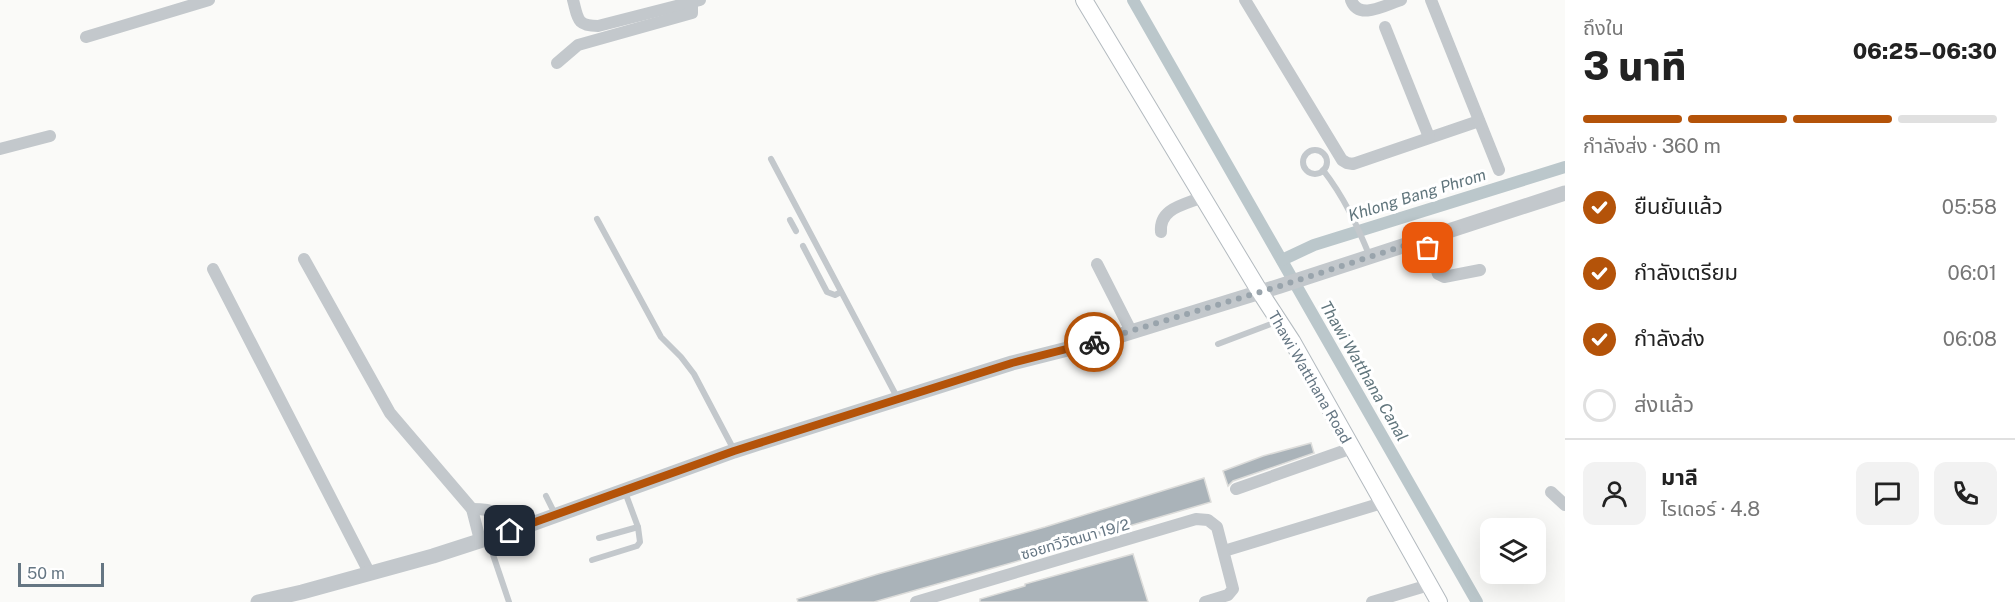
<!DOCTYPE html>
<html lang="th">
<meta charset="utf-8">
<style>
body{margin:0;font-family:"Public Sans","Noto Sans Thai",sans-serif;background:#f2f2f2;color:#222;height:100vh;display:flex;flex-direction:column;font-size:22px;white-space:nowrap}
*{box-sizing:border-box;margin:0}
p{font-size:20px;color:#767676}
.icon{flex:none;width:33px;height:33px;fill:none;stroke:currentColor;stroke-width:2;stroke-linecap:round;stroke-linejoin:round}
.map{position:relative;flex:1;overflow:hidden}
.sheet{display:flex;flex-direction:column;background:#fff;width:450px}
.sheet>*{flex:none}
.tools{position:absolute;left:1480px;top:518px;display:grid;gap:12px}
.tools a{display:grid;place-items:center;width:66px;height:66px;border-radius:12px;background:#fff;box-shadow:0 6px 24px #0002;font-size:30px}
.scale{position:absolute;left:18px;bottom:15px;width:86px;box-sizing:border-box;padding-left:6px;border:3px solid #657683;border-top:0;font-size:16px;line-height:21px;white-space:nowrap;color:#657683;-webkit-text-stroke:4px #fff;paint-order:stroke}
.pin{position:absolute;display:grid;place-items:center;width:51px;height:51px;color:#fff;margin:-26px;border-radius:12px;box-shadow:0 3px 9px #0006}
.courier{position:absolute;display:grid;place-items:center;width:60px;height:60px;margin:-30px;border:4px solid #b45309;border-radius:50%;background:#fff;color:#222;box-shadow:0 2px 8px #0007}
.overview em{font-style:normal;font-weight:800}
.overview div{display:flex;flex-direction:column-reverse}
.overview{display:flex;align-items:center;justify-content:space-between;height:102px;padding:0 18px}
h1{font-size:39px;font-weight:800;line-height:45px}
.bar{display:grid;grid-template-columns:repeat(4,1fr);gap:9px 6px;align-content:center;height:72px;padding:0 18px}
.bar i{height:8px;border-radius:4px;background:#e0e0e0}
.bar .selected{background:#b45309}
.bar p{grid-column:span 4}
.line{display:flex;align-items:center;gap:15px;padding:0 18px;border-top:2px solid #e0e0e0}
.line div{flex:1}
.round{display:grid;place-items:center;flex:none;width:63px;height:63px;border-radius:12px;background:#f2f2f2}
ol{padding:0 18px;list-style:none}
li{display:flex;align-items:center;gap:18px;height:66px}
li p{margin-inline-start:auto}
li .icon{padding:6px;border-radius:50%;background:#b45309;color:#fff;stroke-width:4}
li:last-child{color:#767676}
li i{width:33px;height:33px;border:3px solid #e0e0e0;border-radius:50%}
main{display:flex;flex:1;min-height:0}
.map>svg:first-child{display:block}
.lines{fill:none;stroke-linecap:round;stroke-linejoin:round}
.canal{stroke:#bbc7cb;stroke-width:12}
.building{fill:#aab3b9;stroke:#dcdcda;stroke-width:1.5}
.secondary-casing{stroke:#b3babf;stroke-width:18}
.service{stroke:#c3c8cc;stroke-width:6}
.minor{stroke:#c3c8cc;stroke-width:12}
.tertiary{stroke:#c3c8cc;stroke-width:15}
.secondary{stroke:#fff;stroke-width:16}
.done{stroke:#99a4ac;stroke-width:6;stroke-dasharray:0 10.8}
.route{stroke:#b45309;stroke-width:8}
.labels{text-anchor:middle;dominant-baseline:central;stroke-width:6;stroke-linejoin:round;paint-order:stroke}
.street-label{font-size:15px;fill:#657683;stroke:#fff}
.water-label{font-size:16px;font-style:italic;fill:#60757c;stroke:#fff}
</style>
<main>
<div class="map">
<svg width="1565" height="602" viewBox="0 0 1565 602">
<rect width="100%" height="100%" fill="#fafaf8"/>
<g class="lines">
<g class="canal">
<polyline points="1133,0 1477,602"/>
<polyline points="1282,260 1314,245 1565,167"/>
</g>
</g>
<g class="building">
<polygon points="1311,443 1314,453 1233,481 1228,486 1223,471 1263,456"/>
<polygon points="1204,478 1211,502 1112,531 1046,553 874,602 798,602 797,599 878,574 1045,527"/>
<polygon points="1133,554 1148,602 980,602 980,599 1025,586 1025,584"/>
</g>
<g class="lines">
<defs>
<polyline id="secondary" points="1084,0 1260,292 1292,341 1439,602"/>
</defs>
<use href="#secondary" class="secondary-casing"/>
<g class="service">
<circle cx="1315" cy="162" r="12"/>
<polyline points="771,159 898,399"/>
<path d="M1323,170C1344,197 1357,225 1370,257"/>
<polyline points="597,219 661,337 681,357 694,374 734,450"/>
<polyline points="790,220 796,231"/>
<polyline points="803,246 827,292 835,295 841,292"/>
<polyline points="1218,344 1279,321"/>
<polyline points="546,496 555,514"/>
<polyline points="599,538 638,527"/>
<polyline points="488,540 509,602"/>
<polyline points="592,560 637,546 640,542 638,527 625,492"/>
</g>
<g class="minor">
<path d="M573,0C578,18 576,26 598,26L700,0"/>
<polyline points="1245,0 1342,160 1347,163 1353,164 1479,121"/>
<path d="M1351,0C1359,21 1385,5 1401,0"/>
<polyline points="1431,0 1499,170"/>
<polyline points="1385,27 1429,137"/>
<polyline points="86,37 209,0"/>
<polyline points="557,63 578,45 692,13 692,2"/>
<polyline points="0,149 50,136"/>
<path d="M1161,232C1159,208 1184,205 1203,197"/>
<polyline points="1425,239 1438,274 1444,277 1480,270"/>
<polyline points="304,259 390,413 472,509 480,540"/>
<polyline points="1097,264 1131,331"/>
<polyline points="213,269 370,574"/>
<polyline points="1236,489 1352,448"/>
<polyline points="1551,492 1565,505"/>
<path d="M472,509C494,509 500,511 510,531"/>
<polyline points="1224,551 1382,503"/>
<polyline points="916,602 1196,519 1208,520 1217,527 1233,589 1228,595 1205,602"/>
<polyline points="1372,602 1429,585"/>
</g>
<polyline class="tertiary" points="258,602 302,592 433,556 532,524 734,451 1012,363 1115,337 1280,286 1565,193"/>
<use href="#secondary" class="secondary"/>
</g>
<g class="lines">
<polyline class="done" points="1094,342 1280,286 1425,239 1428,248"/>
<polyline class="route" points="510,531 734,451 1012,363 1094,342"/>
</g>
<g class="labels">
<g class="street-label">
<text transform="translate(1310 377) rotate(60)">Thawi Watthana Road</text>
<text transform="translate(1075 539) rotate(-16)">ซอยทวีวัฒนา 19/2</text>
</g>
<g class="water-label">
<text transform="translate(1417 195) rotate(-17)">Khlong Bang Phrom</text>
<text transform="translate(1364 371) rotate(60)">Thawi Watthana Canal</text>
</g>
</g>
</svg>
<div class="tools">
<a><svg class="icon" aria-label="layers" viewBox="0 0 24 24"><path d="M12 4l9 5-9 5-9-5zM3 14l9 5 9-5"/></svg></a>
</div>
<div class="scale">50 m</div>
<div class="pin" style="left:1428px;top:248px;background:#ea580c"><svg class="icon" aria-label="bag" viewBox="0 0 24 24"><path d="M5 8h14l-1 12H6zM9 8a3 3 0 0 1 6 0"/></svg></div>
<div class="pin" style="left:510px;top:531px;background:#1f2937"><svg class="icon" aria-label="home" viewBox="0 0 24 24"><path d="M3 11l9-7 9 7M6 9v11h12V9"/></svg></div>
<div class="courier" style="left:1094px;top:342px"><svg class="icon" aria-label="bike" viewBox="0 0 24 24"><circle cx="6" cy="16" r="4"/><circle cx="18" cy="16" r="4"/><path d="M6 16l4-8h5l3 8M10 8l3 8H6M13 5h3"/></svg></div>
</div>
<section class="sheet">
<div class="overview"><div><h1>3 นาที</h1><p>ถึงใน</p></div><em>06:25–06:30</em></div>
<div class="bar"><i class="selected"></i><i class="selected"></i><i class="selected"></i><i></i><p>กำลังส่ง · 360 m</p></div>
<ol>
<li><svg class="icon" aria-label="check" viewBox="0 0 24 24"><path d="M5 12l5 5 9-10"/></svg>ยืนยันแล้ว<p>05:58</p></li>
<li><svg class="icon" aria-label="check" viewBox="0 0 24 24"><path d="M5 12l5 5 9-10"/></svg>กำลังเตรียม<p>06:01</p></li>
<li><svg class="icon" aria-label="check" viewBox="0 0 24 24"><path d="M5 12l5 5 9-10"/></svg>กำลังส่ง<p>06:08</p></li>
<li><i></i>ส่งแล้ว</li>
</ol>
<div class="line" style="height:108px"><a class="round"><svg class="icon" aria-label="person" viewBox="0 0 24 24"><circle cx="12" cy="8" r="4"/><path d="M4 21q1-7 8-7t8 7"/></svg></a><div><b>มาลี</b><p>ไรเดอร์ · 4.8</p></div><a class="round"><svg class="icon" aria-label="chat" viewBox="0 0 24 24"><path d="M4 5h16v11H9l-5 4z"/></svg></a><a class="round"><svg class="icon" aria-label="phone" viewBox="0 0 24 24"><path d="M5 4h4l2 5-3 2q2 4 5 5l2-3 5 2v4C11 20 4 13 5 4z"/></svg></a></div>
</section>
</main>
